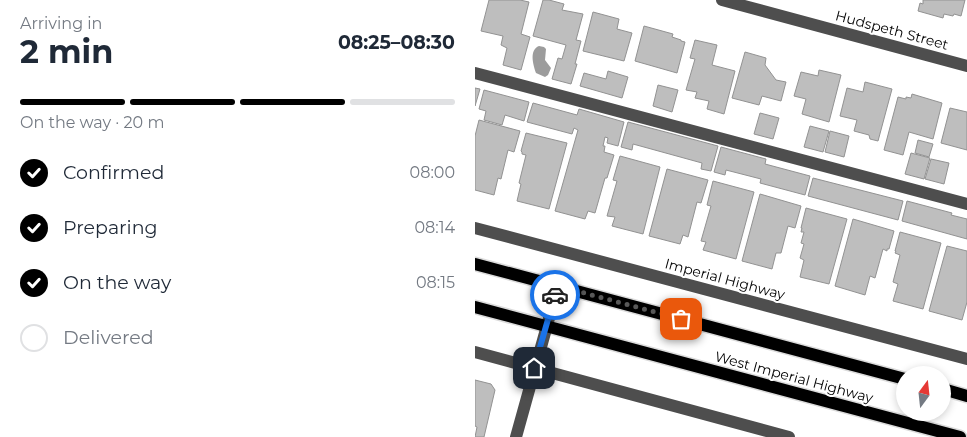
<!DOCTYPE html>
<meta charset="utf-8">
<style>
body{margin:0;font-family:Montserrat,sans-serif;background:#f2f2f3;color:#1f2937;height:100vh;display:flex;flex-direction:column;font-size:19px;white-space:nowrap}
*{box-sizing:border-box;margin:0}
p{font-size:16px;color:#747a83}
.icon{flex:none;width:28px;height:28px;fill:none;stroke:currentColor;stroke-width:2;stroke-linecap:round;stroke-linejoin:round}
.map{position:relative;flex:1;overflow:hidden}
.panel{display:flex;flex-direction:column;background:#fff;width:475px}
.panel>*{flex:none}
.needle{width:32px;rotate:15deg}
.buttons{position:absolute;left:421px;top:366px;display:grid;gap:10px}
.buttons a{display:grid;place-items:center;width:55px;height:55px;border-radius:50%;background:#fff;box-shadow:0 2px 8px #0003;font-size:25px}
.pin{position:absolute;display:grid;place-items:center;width:42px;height:42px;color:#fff;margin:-21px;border-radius:10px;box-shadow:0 2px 8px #0006}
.courier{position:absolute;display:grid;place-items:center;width:50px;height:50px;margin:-25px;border:4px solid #1a73e8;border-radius:50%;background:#fff;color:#222;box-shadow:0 1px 6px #0007}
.headline em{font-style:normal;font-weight:700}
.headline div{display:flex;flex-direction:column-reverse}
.headline{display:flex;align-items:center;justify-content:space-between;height:85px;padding:0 20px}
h1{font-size:32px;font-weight:700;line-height:38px}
.bar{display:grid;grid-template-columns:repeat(4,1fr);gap:8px 5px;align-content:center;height:60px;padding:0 20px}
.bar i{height:6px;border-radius:4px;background:#e0e1e3}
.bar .current{background:#000}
.bar p{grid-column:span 4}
ol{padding:0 20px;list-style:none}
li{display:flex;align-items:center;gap:15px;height:55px}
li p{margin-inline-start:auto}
li .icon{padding:5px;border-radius:50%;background:#000;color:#fff;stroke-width:4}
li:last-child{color:#747a83}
li i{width:28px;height:28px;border:2px solid #e0e1e3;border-radius:50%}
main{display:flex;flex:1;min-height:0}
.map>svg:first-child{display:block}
.water{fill:#9c9c9c}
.building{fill:#bebebe;stroke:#929292}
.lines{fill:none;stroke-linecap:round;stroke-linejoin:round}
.major-casing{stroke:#dbdbdb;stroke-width:15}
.minor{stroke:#4e4e4e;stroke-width:12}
.major{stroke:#000;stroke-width:12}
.done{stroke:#595959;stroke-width:5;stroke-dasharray:0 9}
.route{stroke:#1a73e8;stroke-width:6}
.labels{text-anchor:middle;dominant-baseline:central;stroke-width:4;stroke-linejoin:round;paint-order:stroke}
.street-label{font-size:14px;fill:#000;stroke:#fff}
</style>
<main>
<section class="panel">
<div class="headline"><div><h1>2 min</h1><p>Arriving in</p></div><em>08:25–08:30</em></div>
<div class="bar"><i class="current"></i><i class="current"></i><i class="current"></i><i></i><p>On the way · 20 m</p></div>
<ol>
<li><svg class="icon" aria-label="check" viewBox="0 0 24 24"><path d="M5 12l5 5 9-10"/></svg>Confirmed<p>08:00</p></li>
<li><svg class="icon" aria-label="check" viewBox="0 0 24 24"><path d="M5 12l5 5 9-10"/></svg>Preparing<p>08:14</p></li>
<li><svg class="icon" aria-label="check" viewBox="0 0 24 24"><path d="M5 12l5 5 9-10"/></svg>On the way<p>08:15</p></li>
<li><i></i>Delivered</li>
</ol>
</section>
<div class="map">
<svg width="492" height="437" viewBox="0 0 492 437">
<rect width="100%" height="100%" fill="#fff"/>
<path class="water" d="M64,46L69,47L71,49L70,60L76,68L73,75L70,77L61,73C58,64 54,50 64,46Z"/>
<g class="building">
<polygon points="14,0 45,0 54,2 46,34 55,37 46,70 28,65 32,48 26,45 28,36 6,31"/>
<polygon points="68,0 74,0 89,4 87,10 108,14 101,40 106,41 100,64 102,64 96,84 77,79 83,58 87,59 91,45 58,36"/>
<polygon points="448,0 490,0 486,16 479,14 478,16 469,14 468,18 443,11 445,3 448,4"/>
<polygon points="118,12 144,19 142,29 157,33 149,61 108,51"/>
<polygon points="169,26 198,34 197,37 206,40 206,41 210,42 202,73 160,61"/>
<polygon points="220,40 242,45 237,65 260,71 249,114 232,109 234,101 220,98 222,92 211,90 220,59 215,58"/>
<polygon points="270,52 291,58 290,65 301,80 311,82 306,101 287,96 284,105 257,98"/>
<polygon points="344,70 366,75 354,122 327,114 331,99 319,96 326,72 343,76"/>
<polygon points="133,71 153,77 147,98 105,86 109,73 131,79"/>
<polygon points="390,82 417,89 403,141 395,139 394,135 379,131 382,120 365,116 372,88 388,92"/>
<polygon points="183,85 203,90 197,112 178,106"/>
<polygon points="0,88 5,89 0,106"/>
<polygon points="9,90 54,102 49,121 30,115 27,125 9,120 11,111 4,109"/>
<polygon points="437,94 467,103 458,139 434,132 428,155 409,150 423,97 431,99 431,97 436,98"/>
<polygon points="58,103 102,115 104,109 149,122 143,146 132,143 133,138 130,137 128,146 130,146 129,152 139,155 132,178 130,178 120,213 113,211 110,219 80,211 103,130 99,128 97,134 52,122"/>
<polygon points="475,108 492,112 492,150 466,143"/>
<polygon points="285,113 304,118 298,139 279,134"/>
<polygon points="4,120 45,131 39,152 33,150 26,179 23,178 19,195 0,190 0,136"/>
<polygon points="153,122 243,146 236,171 226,169 227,163 158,144 157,150 146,147"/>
<polygon points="335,126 354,131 348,152 329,147"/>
<polygon points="355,131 374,136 369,157 350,152"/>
<polygon points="51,133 92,143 74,209 42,201 46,184 44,183 51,155 47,154 47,152 46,151"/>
<polygon points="443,140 458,144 454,157 440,153"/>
<polygon points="246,147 291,159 290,164 335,176 330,195 285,183 286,179 251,170 250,175 239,172"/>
<polygon points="436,153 455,158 449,179 430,174"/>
<polygon points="145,156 185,167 168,234 137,226 140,217 132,216 142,181 138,180"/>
<polygon points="456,159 474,163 469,184 450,179"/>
<polygon points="192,169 233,180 226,203 222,202 213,237 208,235 205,244 174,236"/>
<polygon points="338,178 428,201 423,220 333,196"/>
<polygon points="238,181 279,192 261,259 228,250 231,242 226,241 236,206 232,205"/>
<polygon points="285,194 326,206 320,228 313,226 306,253 301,253 297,269 267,261"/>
<polygon points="432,201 477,213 476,215 492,219 492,239 427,221"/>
<polygon points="331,208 372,219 354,284 325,277 329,260 325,258 329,244 326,243 329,232 326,232 327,228 326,228"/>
<polygon points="378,219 419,231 414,249 412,249 412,251 408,249 400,278 395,276 390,295 360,286"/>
<polygon points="425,232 466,243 448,309 418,301 423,284 418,282 425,255 420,253 421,251 420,251"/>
<polygon points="472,246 492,251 492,302 487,320 454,311"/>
<polygon points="0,380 16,384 20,390 9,437 0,437 2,427 0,426"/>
</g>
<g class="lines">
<defs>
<g id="major">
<polyline points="0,264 430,379"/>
<polyline points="0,307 485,437"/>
<polyline points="468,389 492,396"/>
</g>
</defs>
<use href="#major" class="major-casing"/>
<g class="minor">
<polyline points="247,0 492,66"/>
<polyline points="0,73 492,204"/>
<polyline points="0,228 492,359"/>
<polyline points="0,352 314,437"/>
<polyline points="41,437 83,286"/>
</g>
<use href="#major" class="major"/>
</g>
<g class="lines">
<polyline class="done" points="80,295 83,286 206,319"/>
<polyline class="route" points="59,368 80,295"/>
</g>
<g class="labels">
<g class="street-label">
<text transform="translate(417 30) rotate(15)">Hudspeth Street</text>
<text transform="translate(250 279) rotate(15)">Imperial Highway</text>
<text transform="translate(319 377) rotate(15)">West Imperial Highway</text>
</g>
</g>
</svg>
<div class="buttons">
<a><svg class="needle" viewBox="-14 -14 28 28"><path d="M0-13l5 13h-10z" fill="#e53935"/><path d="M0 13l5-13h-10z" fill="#747a83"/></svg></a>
</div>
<div class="pin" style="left:206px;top:319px;background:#ea580c"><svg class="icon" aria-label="bag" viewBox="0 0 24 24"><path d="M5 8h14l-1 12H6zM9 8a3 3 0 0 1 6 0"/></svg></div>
<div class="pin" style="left:59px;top:368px;background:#1f2937"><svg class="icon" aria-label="home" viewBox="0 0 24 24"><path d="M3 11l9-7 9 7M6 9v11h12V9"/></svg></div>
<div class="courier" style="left:80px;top:295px"><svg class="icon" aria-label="car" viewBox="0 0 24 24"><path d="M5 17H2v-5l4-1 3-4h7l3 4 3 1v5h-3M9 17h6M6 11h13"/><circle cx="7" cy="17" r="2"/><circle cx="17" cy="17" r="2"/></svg></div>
</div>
</main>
